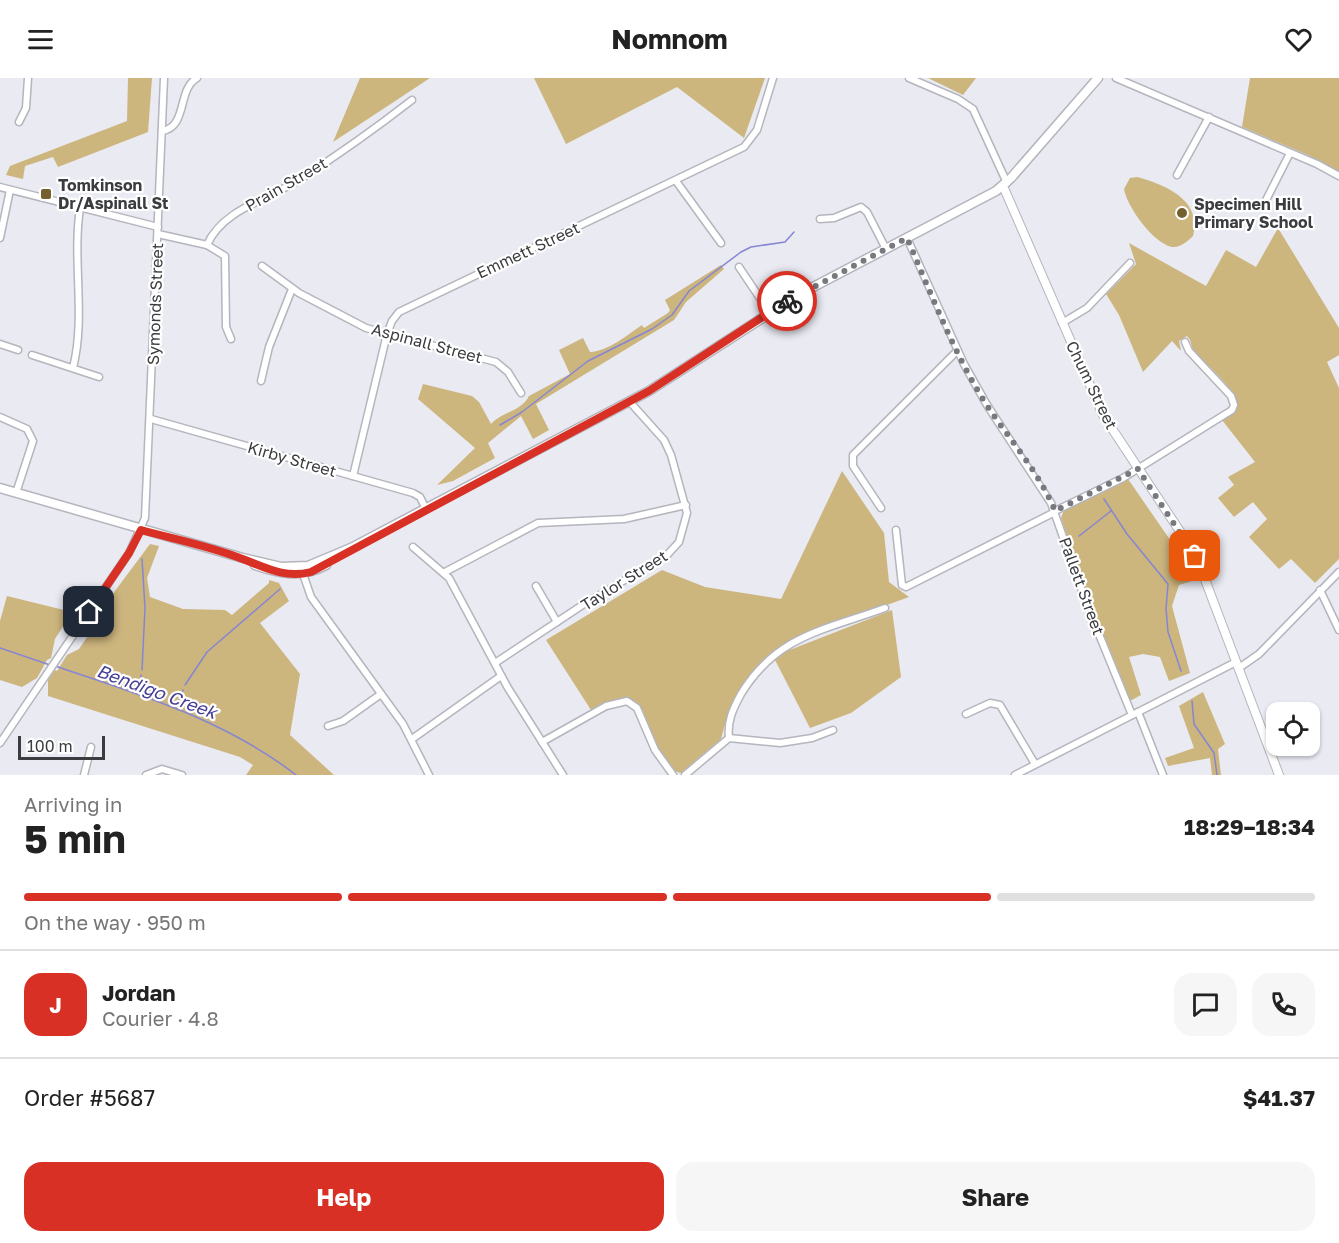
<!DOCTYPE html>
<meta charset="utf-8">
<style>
body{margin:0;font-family:"Golos Text",sans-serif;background:#f6f6f6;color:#222;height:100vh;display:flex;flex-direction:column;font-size:22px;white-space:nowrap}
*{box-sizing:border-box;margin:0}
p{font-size:20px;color:#767676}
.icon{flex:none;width:33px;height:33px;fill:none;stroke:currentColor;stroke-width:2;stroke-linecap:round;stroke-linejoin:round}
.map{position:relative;height:697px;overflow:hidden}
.drawer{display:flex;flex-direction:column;background:#fff;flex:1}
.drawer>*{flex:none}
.controls{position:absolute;left:1266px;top:624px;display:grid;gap:12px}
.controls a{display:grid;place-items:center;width:54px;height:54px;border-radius:12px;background:#fff;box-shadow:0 2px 4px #0004;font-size:30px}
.scale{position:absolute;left:18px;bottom:15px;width:87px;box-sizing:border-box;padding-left:6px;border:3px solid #3b3c3f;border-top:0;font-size:16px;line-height:21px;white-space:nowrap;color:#3b3c3f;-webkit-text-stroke:4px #fff;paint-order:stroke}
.pin{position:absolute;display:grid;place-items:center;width:51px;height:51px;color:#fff;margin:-26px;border-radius:12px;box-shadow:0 3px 9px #0006}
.courier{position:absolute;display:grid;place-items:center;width:60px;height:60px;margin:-30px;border:4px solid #d93025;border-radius:50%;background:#fff;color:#222;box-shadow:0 2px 8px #0007}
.head em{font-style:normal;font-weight:700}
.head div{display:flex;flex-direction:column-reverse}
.head{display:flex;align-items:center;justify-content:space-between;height:102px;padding:0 24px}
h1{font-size:39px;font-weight:700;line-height:45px}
.bar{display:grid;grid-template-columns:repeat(4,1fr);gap:9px 6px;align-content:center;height:72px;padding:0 24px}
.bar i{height:8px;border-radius:4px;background:#e0e0e0}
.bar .selected{background:#d93025}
.bar p{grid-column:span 4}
.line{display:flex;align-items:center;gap:15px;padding:0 24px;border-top:2px solid #e0e0e0}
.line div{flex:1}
.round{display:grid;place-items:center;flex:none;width:63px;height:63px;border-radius:18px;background:#f6f6f6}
.action{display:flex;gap:12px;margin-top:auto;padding:12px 24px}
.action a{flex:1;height:69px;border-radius:18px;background:#d93025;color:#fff;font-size:24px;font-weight:700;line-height:69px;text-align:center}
.action a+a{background:#f6f6f6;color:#222}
header{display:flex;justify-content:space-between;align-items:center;height:78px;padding:0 24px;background:#fff;font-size:27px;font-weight:700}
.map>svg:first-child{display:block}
.green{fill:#cdb57e}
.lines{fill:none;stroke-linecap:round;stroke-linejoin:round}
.stream{stroke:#8586d2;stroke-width:1.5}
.minor-casing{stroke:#b4b5bd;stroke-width:9}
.tertiary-casing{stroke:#b4b5bd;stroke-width:10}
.secondary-casing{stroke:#b4b5bd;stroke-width:11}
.minor{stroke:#fff;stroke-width:6}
.tertiary{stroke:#fff;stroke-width:8}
.secondary{stroke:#fff;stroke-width:8}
.done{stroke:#78797e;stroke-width:6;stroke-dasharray:0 10.8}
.route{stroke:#d93025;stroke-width:8}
.poi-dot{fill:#74602f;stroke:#fff;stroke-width:2}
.labels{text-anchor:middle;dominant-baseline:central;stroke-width:4.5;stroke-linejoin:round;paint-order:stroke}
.street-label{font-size:16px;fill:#3b3c3f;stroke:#fff}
.poi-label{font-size:16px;font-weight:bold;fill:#3b3c3f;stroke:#fff;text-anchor:start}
.water-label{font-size:18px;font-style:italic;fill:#453e97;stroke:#fff}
</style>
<header><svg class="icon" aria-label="menu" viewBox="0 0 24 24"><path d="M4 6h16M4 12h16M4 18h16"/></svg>Nomnom<svg class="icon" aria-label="heart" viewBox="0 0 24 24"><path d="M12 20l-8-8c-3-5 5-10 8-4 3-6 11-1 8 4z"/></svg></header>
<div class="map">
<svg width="1339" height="697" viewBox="0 0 1339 697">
<rect width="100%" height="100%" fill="#e9eaf2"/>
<g class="green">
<polygon points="128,0 152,0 148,54 58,89 53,79 25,88 23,101 6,97 10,88 127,43"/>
<polygon points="360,0 430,0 333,64"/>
<polygon points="534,0 765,0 744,60 677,9 566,66"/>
<polygon points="928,0 976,0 963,17"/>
<polygon points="1250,0 1339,0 1339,94 1308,77 1242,49"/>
<path d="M1137,99C1166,107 1202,122 1193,158C1188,163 1180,170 1172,169C1153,165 1127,129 1124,111L1130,100Z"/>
<path d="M1278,150L1339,250V277L1327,284L1339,310V481L1315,505L1291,481L1279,491L1249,459L1267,441L1253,424L1234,439L1218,420L1234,407L1228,399L1255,384L1222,342L1235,331C1240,312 1207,288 1195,275C1190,269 1193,264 1187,258L1179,263L1181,273L1172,263L1143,294L1119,237L1106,216L1136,186L1129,165L1206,208L1226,172L1256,189Z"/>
<path d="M721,187L724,191L686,224L674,242L536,326L549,352L533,361L521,338L488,365L495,380L453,403L437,407L475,370L418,321L423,306L472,318L479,324L491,346C502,334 522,333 529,318L570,296L559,272L583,260L590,274C609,273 627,257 642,247L644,250L668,235L670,232L665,222Z"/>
<path d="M842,393L884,455L889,504L909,519L790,562L771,575L728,635L721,661L681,695C674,694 671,689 667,684C636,647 658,600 591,632L546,562L662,492L705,509L781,521Z"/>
<polygon points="1128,401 1175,469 1192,503 1179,507 1172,528 1190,595 1169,603 1160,579 1143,576 1129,579 1141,617 1130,623 1089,523 1061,440 1064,432"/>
<polygon points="150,466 159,468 147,500 150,519 183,531 225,532 232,537 269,505 269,502 279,505 289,523 260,545 300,596 290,657 334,697 246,697 253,687 240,679 48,618 48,602 55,592 57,593 67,577 79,571 99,542 103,529"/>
<polygon points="7,518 72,534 55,561 51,580 47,582 37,600 22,609 0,602 0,543"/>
<polygon points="892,532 901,599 851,635 810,650 774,580 782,575"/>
<polygon points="1203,614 1225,666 1218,671 1221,697 1212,697 1210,680 1168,688 1165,680 1194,670 1179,628"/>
</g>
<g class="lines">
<g class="stream">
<polyline points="500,347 522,334 588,283 652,251 672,237 689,213 741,174 751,169 785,164 794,154"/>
<polyline points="1104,421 1127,456 1168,506 1166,531 1168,554 1181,593"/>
<polyline points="1079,458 1111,433"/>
<polyline points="0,570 50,587"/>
<path d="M55,588C140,617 224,641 296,697"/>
<polyline points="142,592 145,530 142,481"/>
<polyline points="185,607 207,574 280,511"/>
<polyline points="141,617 141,597"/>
<polyline points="1192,623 1194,646 1214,675 1217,697"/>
<polyline points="177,628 183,612"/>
</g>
<defs>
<g id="minor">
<polyline points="909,0 958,21 973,31 1007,105"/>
<polyline points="1116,0 1317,86 1339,98"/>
<polyline points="19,44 26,30 28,0"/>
<path d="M162,53C188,49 177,11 197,0"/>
<polyline points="1177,97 1209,39"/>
<polyline points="676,103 721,165"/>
<polyline points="0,109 158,149"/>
<polyline points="1263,128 1290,75"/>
<polyline points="820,141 834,140 861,129 867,134 886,171"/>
<polyline points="158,156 207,167 225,178 226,249 231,261"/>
<polyline points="0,160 10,112"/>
<polyline points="907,160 964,286 987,327 1051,425 1087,527 1132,637"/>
<path d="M207,167C222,132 268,121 299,102C338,77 376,50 412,22"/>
<polyline points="262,188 299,215 366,250 496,284 508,294 521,315"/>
<polyline points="739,189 770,235"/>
<polyline points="1062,245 1087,230 1130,185"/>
<polyline points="0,266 18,272"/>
<polyline points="32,277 99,299"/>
<path d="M73,290C86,238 72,183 80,130"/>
<polyline points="261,303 269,269 292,211"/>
<polyline points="0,339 27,351 33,363 16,415"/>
<polyline points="151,341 413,415 420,419 426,431"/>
<polyline points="353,398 387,256 392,243 399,234 744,69 757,52 773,0"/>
<polyline points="881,430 853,388 853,377 957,273"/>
<polyline points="1055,433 1123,400 1232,332 1234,327 1231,318 1189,273 1185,264"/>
<polyline points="896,452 902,507 906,509 1055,434"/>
<polyline points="413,469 449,500 508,610 563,697"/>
<polyline points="302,493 311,519 403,646 429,697"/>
<polyline points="445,494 538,445 624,441 686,427"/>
<polyline points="536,508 557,544"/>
<polyline points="1320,512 1339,552"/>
<polyline points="495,585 581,528 667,477 679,464 687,435 671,377 664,362 629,323"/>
<polyline points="1239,590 1259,576 1339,494"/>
<polyline points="1138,634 1163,697"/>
<polyline points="966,636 990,625 1000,627 1035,686"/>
<polyline points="328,648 343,643 381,616"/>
<path d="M729,660C727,643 733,631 741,616C777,557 825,552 885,530"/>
<polyline points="412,661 501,598"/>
<polyline points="542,664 606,628 627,623 637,630 655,672 673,697"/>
<polyline points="0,665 129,475 145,440 164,0"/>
<polyline points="84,697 91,669"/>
<polyline points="146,697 162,691 182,697"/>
<polyline points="685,697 729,660 780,665 812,660 833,652"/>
<polyline points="1015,697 1236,584"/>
</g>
<polyline id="tertiary" points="1003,108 1103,337 1189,467 1201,491 1279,697"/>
<g id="secondary">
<polyline points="0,410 243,480 281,489 308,488 351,470 649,313 798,217 996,113 1011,100 1098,0"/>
<path d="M255,487C281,496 301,500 326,487"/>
</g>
</defs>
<use href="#minor" class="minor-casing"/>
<use href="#tertiary" class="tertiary-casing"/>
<use href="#secondary" class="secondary-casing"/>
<use href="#minor" class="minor"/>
<use href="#tertiary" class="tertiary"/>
<use href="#secondary" class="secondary"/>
</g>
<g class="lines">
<path class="done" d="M787,223L907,160C930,213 951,268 981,318C1004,356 1038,391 1055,433L1138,391L1195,478"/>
<path class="route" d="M89,534L129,475L141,452C174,461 209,468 240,480C265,489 284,501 311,494L649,313L787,223"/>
</g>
<g class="poi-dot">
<rect x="40" y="110" width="12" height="12" rx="3"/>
<circle cx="1182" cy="135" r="6"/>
</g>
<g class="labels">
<g class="street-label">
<text transform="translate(286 106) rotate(-30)">Prain Street</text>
<text transform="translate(528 172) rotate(-25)">Emmett Street</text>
<text transform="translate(155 226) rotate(-88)">Symonds Street</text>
<text transform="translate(427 265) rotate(15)">Aspinall Street</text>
<text transform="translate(1092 307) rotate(64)">Chum Street</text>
<text transform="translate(292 381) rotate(16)">Kirby Street</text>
<text transform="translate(624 502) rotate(-32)">Taylor Street</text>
<text transform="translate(1082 508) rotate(70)">Pallett Street</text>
</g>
<g class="poi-label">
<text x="58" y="107">Tomkinson<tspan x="58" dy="18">Dr/Aspinall St</tspan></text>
<text x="1194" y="126">Specimen Hill<tspan x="1194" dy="18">Primary School</tspan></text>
</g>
<g class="water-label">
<text transform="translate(157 613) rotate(20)">Bendigo Creek</text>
</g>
</g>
</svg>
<div class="controls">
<a><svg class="icon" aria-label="locate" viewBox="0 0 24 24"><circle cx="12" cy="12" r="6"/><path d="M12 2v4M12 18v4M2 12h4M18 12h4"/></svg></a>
</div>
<div class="scale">100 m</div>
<div class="pin" style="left:1195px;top:478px;background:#ea580c"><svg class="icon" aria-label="bag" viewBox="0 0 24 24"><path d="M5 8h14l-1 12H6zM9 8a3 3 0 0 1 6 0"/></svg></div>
<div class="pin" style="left:89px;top:534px;background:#1f2937"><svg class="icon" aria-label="home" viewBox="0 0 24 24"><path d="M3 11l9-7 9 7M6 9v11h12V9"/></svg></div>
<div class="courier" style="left:787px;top:223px"><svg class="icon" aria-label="bike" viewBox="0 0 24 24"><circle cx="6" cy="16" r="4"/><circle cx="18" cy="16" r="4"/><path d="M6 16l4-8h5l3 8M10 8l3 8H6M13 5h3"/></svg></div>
</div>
<section class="drawer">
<div class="head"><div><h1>5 min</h1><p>Arriving in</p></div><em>18:29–18:34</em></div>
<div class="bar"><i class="selected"></i><i class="selected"></i><i class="selected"></i><i></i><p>On the way · 950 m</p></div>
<div class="line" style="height:108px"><b class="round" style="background:#d93025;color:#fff">J</b><div><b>Jordan</b><p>Courier · 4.8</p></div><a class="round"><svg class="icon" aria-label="chat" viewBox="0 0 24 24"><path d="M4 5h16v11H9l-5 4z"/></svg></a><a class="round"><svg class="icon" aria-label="phone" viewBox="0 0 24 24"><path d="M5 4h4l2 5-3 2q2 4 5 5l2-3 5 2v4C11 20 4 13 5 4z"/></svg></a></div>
<div class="line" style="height:78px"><div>Order #5687</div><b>$41.37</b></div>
<div class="action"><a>Help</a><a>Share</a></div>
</section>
